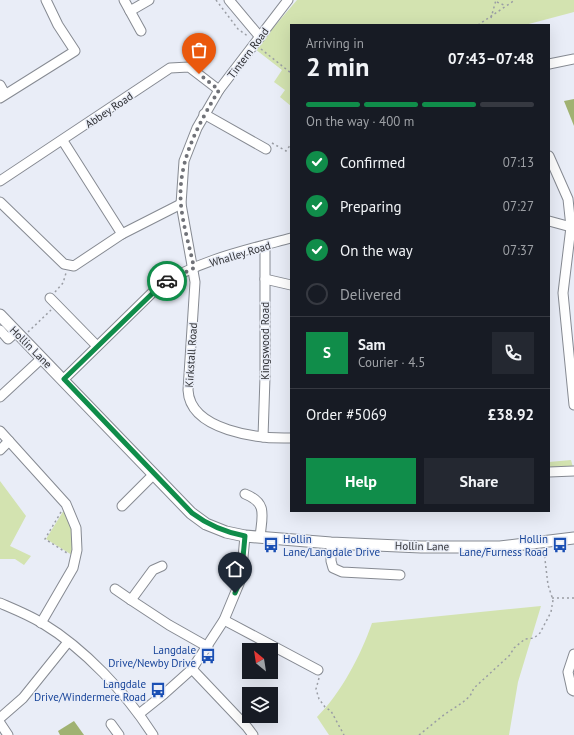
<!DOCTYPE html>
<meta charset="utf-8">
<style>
body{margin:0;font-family:"PT Sans",sans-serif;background:#242831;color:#f1f3f6;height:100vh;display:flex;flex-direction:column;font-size:15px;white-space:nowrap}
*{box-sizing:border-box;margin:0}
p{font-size:13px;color:#9ea1a6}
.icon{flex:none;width:22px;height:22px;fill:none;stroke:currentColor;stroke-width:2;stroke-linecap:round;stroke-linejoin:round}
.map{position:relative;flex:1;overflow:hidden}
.side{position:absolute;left:290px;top:24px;width:260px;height:488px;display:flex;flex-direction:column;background:#171b24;border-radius:0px;box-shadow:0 4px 16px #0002}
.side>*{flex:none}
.needle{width:26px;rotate:330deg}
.tools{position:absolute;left:242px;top:643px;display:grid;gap:8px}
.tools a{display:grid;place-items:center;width:36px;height:36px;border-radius:0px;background:#171b24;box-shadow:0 4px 16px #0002;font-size:20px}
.pin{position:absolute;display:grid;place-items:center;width:34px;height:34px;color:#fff;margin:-41px -17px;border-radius:50% 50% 50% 0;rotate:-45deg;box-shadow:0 0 4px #0007}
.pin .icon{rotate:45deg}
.courier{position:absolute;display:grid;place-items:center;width:40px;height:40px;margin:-20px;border:3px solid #108d4a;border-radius:50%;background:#fff;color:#222;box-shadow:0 1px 5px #0007}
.summary em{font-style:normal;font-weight:700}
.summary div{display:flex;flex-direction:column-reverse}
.summary{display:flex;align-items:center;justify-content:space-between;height:68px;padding:0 16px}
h1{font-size:26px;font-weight:700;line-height:30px}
.bar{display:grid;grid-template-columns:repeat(4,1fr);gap:6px 4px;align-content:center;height:48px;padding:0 16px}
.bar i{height:5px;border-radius:3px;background:#363941}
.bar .on{background:#108d4a}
.bar p{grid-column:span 4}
.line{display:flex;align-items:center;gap:10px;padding:0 16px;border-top:1px solid #363941}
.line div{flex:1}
.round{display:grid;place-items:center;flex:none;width:42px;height:42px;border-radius:0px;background:#242831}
ol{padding:0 16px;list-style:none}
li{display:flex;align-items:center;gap:12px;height:44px}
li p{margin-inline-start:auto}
li .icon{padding:4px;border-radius:50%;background:#108d4a;color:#fff;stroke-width:4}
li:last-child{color:#9ea1a6}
li i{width:22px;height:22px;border:2px solid #363941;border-radius:50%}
.action{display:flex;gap:8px;margin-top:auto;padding:8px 16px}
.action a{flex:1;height:46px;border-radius:0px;background:#108d4a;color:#fff;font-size:16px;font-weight:700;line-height:46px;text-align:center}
.action a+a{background:#242831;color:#f1f3f6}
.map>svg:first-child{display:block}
.green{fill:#d3e3b0}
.forest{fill:#a0b272}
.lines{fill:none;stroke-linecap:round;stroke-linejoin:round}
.minor-casing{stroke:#868a92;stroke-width:11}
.major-casing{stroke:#868a92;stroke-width:13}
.path{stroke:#9a9da4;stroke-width:1.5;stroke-dasharray:2 3;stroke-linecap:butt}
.minor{stroke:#fff;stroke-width:9}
.major{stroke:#fff;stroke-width:11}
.done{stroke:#707278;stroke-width:4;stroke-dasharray:0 7.2}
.route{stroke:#108d4a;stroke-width:5}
.labels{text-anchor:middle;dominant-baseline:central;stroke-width:3;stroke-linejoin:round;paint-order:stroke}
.street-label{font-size:11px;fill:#2f3034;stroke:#e9edf7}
.transit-label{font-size:11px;fill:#164399;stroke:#e9edf7;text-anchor:end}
</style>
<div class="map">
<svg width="574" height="735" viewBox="0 0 574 735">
<rect width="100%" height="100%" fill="#e9edf7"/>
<g class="green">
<polygon points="297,0 574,0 574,12 525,25 291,25 291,106 280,97 285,90 274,82 282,70 255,49"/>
<polygon points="571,460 574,471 549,474 549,462"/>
<polygon points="0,481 26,516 10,546 31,556 24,565 15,559 0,559"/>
<polygon points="64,510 72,526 72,555 46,539"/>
<path d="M541,606L518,682L509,735H329L317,717C341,693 361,655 372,623Z"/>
</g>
<g class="forest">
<polygon points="574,99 574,126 564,101"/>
<polygon points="74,721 84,735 60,735 58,731"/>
</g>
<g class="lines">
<defs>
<g id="minor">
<polyline points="124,0 141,31"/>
<polyline points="229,0 260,37"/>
<path d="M288,0L219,90L197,128L184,161L181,204L195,282L188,390C190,431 259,439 291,438"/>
<polyline points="130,11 149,0"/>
<polyline points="549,64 574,59"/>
<polyline points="0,85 5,94"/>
<polyline points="0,98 75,51 58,25 46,0"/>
<polyline points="204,114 266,149"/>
<polyline points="63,141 122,234"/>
<polyline points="549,156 568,199 571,227 563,293 574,405"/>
<polyline points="0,181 170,68 189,67 219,90"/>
<polyline points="0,202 64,264 74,266 122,234 181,204"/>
<polyline points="549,221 571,227"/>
<polyline points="265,279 291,285"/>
<polyline points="50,298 97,346"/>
<polyline points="0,330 8,339 16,332"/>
<path d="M64,379L158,287C196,261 246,250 291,238"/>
<polyline points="0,397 42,358"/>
<polyline points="0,431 66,504 76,528 77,550 73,568 41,623"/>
<polyline points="263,437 265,377 265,245"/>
<polyline points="0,450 9,441"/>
<polyline points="549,472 574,471"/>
<path d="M245,494C268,503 262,516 260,537"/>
<polyline points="122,506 154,474"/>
<polyline points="331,543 331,561 333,568 342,572 400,575"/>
<polyline points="162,566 153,570 131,600 169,625 208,647"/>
<polyline points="115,589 131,600"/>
<path d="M0,603C14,609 29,615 42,623C85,649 126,693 153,735"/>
<polyline points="224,620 318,670"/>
<polyline points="574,654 568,672 572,690 574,691"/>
<polyline points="192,669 247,727 253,735"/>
<polyline points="139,714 164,694 192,669 224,620 241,579 245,536"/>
<polyline points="0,718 23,698 68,642"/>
<polyline points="0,723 8,735"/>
<polyline points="111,724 119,735"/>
</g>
<polyline id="major" points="0,315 191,513 206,524 226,532 245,536 331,543 421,547 500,547 574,538"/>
</defs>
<use href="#minor" class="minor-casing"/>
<use href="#major" class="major-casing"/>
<g class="path">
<polyline points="216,0 238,29 249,37"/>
<polyline points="497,2 506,6"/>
<polyline points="491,18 496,0"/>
<polyline points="478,25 515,0"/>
<polyline points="261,49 291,73"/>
<polyline points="272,143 286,151 291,144"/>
<polyline points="55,292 63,283 66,273"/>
<polyline points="28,332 51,310"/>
<polyline points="61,512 45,539 67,553"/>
<polyline points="552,598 574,598"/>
<polyline points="319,678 316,689 319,699 325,707 331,711 344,735"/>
<polyline points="419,735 445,714 462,703 470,696 474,688 510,655 514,648 525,639 534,638 540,633 551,612 553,600 548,585 544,551"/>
</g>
<use href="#minor" class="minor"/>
<use href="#major" class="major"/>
</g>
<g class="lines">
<path class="done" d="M167,281L194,268C190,248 183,226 181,205C177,162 198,125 219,90L199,74"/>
<path class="route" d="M167,281L158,288L64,379L192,513C208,525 224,532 245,536L241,579L235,593"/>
</g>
<defs>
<symbol id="bus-bare" viewBox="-9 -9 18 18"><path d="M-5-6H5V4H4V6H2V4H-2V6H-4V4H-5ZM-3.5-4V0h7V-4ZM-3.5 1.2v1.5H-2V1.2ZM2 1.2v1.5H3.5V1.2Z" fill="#1a4fb4" stroke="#e9edf7" stroke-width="2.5" paint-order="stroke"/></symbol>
</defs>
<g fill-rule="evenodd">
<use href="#bus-bare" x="260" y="534" width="22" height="22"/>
<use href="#bus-bare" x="549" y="534" width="22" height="22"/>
<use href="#bus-bare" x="197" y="645" width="22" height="22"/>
<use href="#bus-bare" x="147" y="679" width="22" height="22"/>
</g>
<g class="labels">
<g class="street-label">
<text transform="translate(248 53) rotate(-53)">Tintern Road</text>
<text transform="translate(109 110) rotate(-34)">Abbey Road</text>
<text transform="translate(240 254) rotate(-17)">Whalley Road</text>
<text transform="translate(265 341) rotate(-90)">Kingswood Road</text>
<text transform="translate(31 347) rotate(45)">Hollin Lane</text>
<text transform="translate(191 355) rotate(-86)">Kirkstall Road</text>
<text transform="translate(422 546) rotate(1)">Hollin Lane</text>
</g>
<g class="transit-label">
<text x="283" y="539" text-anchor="start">Hollin<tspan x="283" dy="13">Lane/Langdale Drive</tspan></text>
<text x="548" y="539">Hollin<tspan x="548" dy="13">Lane/Furness Road</tspan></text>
<text x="196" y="650">Langdale<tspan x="196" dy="13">Drive/Newby Drive</tspan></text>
<text x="146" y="684">Langdale<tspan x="146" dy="13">Drive/Windermere Road</tspan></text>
</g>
</g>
</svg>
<div class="tools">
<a><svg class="needle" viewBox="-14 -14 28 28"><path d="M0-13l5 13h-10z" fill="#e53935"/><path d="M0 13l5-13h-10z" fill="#9ea1a6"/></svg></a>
<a><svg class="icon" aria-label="layers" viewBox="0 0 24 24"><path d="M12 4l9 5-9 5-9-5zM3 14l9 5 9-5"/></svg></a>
</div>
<div class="pin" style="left:199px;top:74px;background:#ea580c"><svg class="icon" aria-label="bag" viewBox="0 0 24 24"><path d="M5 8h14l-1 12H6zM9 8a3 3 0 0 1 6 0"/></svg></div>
<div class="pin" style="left:235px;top:593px;background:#1f2937"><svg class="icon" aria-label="home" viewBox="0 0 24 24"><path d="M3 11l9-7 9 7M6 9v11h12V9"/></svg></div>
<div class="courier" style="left:167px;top:281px"><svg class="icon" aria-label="car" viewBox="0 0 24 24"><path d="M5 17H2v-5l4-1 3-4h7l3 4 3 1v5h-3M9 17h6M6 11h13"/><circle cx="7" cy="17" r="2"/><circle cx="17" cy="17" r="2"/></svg></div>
<section class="side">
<div class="summary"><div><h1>2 min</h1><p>Arriving in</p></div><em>07:43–07:48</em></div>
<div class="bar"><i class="on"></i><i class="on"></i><i class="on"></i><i></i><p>On the way · 400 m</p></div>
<ol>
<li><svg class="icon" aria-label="check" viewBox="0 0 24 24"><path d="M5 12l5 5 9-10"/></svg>Confirmed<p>07:13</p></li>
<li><svg class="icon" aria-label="check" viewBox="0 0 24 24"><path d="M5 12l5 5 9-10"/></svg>Preparing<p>07:27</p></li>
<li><svg class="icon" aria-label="check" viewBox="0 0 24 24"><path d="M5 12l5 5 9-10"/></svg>On the way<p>07:37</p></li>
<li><i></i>Delivered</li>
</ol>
<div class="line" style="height:72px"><b class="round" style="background:#108d4a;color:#fff">S</b><div><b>Sam</b><p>Courier · 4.5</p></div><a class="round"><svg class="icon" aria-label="phone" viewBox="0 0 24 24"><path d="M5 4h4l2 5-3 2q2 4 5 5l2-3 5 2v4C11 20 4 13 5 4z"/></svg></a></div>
<div class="line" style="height:52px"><div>Order #5069</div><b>£38.92</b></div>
<div class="action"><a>Help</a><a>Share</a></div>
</section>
</div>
